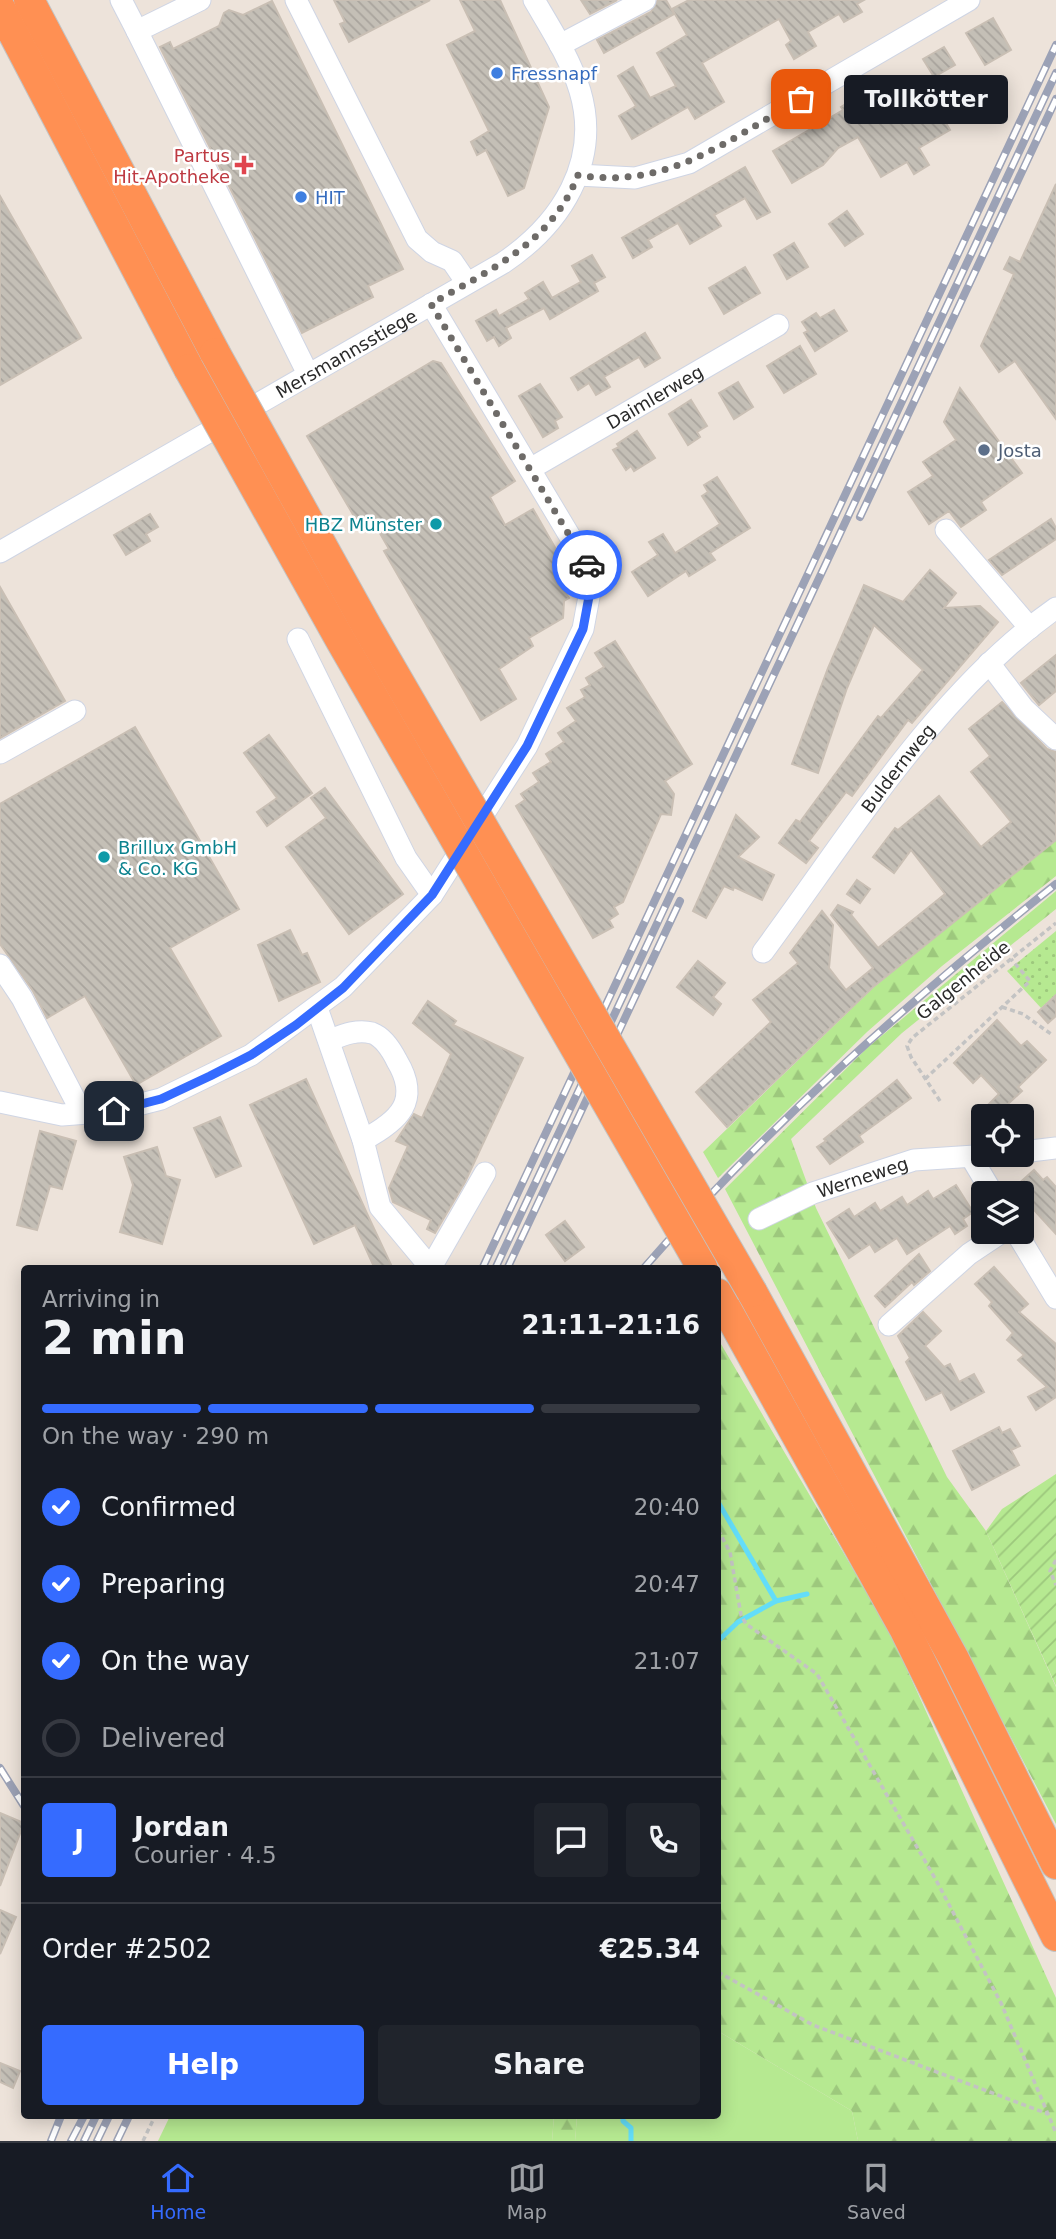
<!DOCTYPE html>
<meta charset="utf-8">
<style>
body{margin:0;font-family:"DejaVu Sans",sans-serif;background:#20242c;color:#f1f3f6;height:100vh;display:flex;flex-direction:column;font-size:26px;white-space:nowrap}
*{box-sizing:border-box;margin:0}
p{font-size:23px;color:#9ea1a6}
.icon{flex:none;width:38px;height:38px;fill:none;stroke:currentColor;stroke-width:2;stroke-linecap:round;stroke-linejoin:round}
.map{position:relative;flex:1;overflow:hidden}
.side{position:absolute;left:21px;top:1265px;width:700px;height:854px;display:flex;flex-direction:column;background:#171b24;border-radius:7px;box-shadow:0 4px 18px #0003}
.side>*{flex:none}
.controls{position:absolute;left:971px;top:1104px;display:grid;gap:14px}
.controls a{display:grid;place-items:center;width:63px;height:63px;border-radius:7px;background:#171b24;box-shadow:0 4px 18px #0003;font-size:35px}
.pin{position:absolute;display:grid;place-items:center;width:60px;height:60px;color:#fff;margin:-30px;border-radius:14px;box-shadow:0 4px 10px #0006}
.courier{position:absolute;display:grid;place-items:center;width:70px;height:70px;margin:-35px;border:5px solid #356bff;border-radius:50%;background:#fff;color:#222;box-shadow:0 2px 9px #0007}
.bubble{position:absolute;height:49px;border-radius:7px;background:#171b24;box-shadow:0 4px 18px #0003;font-size:23px;font-weight:700;line-height:49px;text-align:center}
.overview em{font-style:normal;font-weight:700}
.overview div{display:flex;flex-direction:column-reverse}
.overview{display:flex;align-items:center;justify-content:space-between;height:119px;padding:0 21px}
h1{font-size:46px;font-weight:700;line-height:52px}
.bar{display:grid;grid-template-columns:repeat(4,1fr);gap:10px 7px;align-content:center;height:84px;padding:0 21px}
.bar i{height:9px;border-radius:5px;background:#363941}
.bar .current{background:#356bff}
.bar p{grid-column:span 4}
.line{display:flex;align-items:center;gap:18px;padding:0 21px;border-top:2px solid #363941}
.line div{flex:1}
.round{display:grid;place-items:center;flex:none;width:74px;height:74px;border-radius:7px;background:#20242c}
ol{padding:0 21px;list-style:none}
li{display:flex;align-items:center;gap:21px;height:77px}
li p{margin-inline-start:auto}
li .icon{padding:7px;border-radius:50%;background:#356bff;color:#fff;stroke-width:4}
li:last-child{color:#9ea1a6}
li i{width:38px;height:38px;border:4px solid #363941;border-radius:50%}
.primary-button{display:flex;gap:14px;margin-top:auto;padding:14px 21px}
.primary-button a{flex:1;height:80px;border-radius:7px;background:#356bff;color:#fff;font-size:28px;font-weight:700;line-height:80px;text-align:center}
.primary-button a+a{background:#20242c;color:#f1f3f6}
.menu{display:flex;justify-content:space-around;align-items:center;height:98px;border-top:2px solid #363941;background:#171b24;font-size:19px;color:#9ea1a6}
.menu a{display:grid;justify-items:center;gap:4px}
.menu .current{color:#356bff}
.map>svg:first-child{display:block}
.grass{fill:#b6e991}
.forest{fill:url(#forest-firs)}
.park{fill:url(#park-dots)}
.garden{fill:url(#garden-furrows)}
.lines{fill:none;stroke-linecap:round;stroke-linejoin:round}
.stream{stroke:#63ddf9;stroke-width:5}
.building{fill:url(#building-back-hatch);stroke:#c9bfb4;stroke-width:2}
.minor-casing{stroke:#cfd5e4;stroke-width:23}
.highway-casing{stroke:#c3c3c3;stroke-width:32}
.path{stroke:#c3c3c3;stroke-width:3.5;stroke-dasharray:5 3.5;stroke-linecap:butt}
.minor{stroke:#fff;stroke-width:21}
.highway{stroke:#ff9053;stroke-width:30}
.rail-casing{stroke:#9ca2b6;stroke-width:8}
.rail{stroke:#fff;stroke-width:5;stroke-dasharray:16;stroke-linecap:butt}
.highway-bridge-casing{stroke:#c3c3c3;stroke-width:32;stroke-linecap:butt}
.highway-bridge{stroke:#ff9053;stroke-width:30}
.done{stroke:#6e6b68;stroke-width:7;stroke-dasharray:0 12.6}
.route{stroke:#356bff;stroke-width:9}
.shop-dot{fill:#3f7fe0;stroke:#fff;stroke-width:2.5}
.health-dot{fill:#e0444e;stroke:#fff;stroke-width:2.5}
.service-dot{fill:#5c6f8a;stroke:#fff;stroke-width:2.5}
.culture-dot{fill:#0f9aa8;stroke:#fff;stroke-width:2.5}
.labels{text-anchor:middle;dominant-baseline:central;stroke-width:5;stroke-linejoin:round;paint-order:stroke}
.shop-label{font-size:18px;fill:#366cbe;stroke:#fff;text-anchor:start}
.health-label{font-size:18px;fill:#be3a42;stroke:#fff;text-anchor:end}
.street-label{font-size:18px;fill:#2a2a2a;stroke:#fff}
.service-label{font-size:18px;fill:#4e5e75;stroke:#fff;text-anchor:start}
.culture-label{font-size:18px;fill:#0d838f;stroke:#fff;text-anchor:end}
</style>
<div class="map">
<svg width="1056" height="2141" viewBox="0 0 1056 2141">
<defs>
<pattern id="forest-firs" width="22" height="20" patternUnits="userSpaceOnUse" patternTransform="scale(1.75)"><rect width="22" height="20" fill="#b6e991"/><path d="M5 1l3.5 6h-7zM16 11l3.5 6h-7z" fill="#9dc87d"/></pattern>
<pattern id="park-dots" width="8" height="8" patternUnits="userSpaceOnUse" patternTransform="scale(1.75)"><rect width="8" height="8" fill="#b6e991"/><path d="M2 2h.1M6 6h.1" fill="none" stroke="#9dc87d" stroke-width="1.8" stroke-linecap="round"/></pattern>
<pattern id="garden-furrows" width="10" height="10" patternUnits="userSpaceOnUse" patternTransform="scale(1.75)"><rect width="10" height="10" fill="#b6e991"/><path d="M-1 1l2-2M0 10L10 0M9 11l2-2" fill="none" stroke="#9dc87d"/></pattern>
<pattern id="building-back-hatch" width="6" height="6" patternUnits="userSpaceOnUse" patternTransform="scale(1.75)"><rect width="6" height="6" fill="#c4bfb6"/><path d="M-1 5l2 2M0 0l6 6M5-1l2 2" fill="none" stroke="#a9a49d"/></pattern>
</defs>
<rect width="100%" height="100%" fill="#ede3da"/>
<g class="grass">
<polygon points="718,2031 852,2111 858,2141 575,2141 577,2116 718,2116"/>
<polygon points="170,2116 554,2116 552,2141 158,2141"/>
</g>
<g class="forest">
<polygon points="1056,839 1056,876 942,966 867,1032 718,1178 703,1152 874,987"/>
<polygon points="1056,891 1056,909 902,1033 791,1139 816,1208 947,1477 986,1531 1056,1687 1056,1824 725,1189 867,1048"/>
<polygon points="718,1339 890,1632 1056,1998 1056,2141 858,2141 852,2111 718,2031"/>
<polygon points="554,2116 577,2116 575,2141 552,2141"/>
</g>
<polygon class="park" points="1056,931 1056,994 1041,1008 1007,971"/>
<polygon class="garden" points="1056,1474 1056,1686 986,1531 1002,1509"/>
<g class="lines">
<g class="stream">
<polyline points="718,1502 776,1601 738,1622 718,1641"/>
<polyline points="776,1601 807,1594"/>
<polyline points="623,2116 623,2121 631,2128 631,2141"/>
</g>
</g>
<g class="building">
<polygon points="334,0 430,0 349,42 340,24 345,22"/>
<polygon points="460,0 500,0 549,107 524,188 508,196 486,150 477,155 471,142 489,131 447,45 475,31"/>
<polygon points="581,0 617,0 590,14"/>
<polygon points="658,0 666,0 674,14 604,53 597,40 651,12"/>
<polygon points="689,0 864,0 857,4 862,12 844,22 839,14 808,32 816,46 794,59 786,45 791,41 779,19 702,63 724,102 695,119 688,107 632,139 619,116 636,106 618,76 633,67 650,98 676,86 657,53 687,35 672,9"/>
<polygon points="272,1 403,269 368,286 373,297 302,333 160,47 170,42 173,49 219,26 224,13 229,10 243,15"/>
<polygon points="993,18 1011,50 985,65 966,33"/>
<polygon points="944,47 955,65 934,77 923,59"/>
<polygon points="905,83 922,113 935,105 950,130 919,148 929,165 914,174 907,162 881,177 858,137 838,148 823,165 792,183 773,151 843,110 841,107 854,99 860,110"/>
<polygon points="745,167 770,212 757,219 745,198 714,215 721,226 690,244 678,223 648,240 652,247 633,258 622,238"/>
<polygon points="1056,184 1056,419 1015,361 999,372 981,346 1014,274 1004,269 1010,257 1020,262"/>
<polygon points="0,196 81,338 0,385"/>
<polygon points="847,211 863,234 845,246 829,224"/>
<polygon points="794,243 808,267 787,279 774,255"/>
<polygon points="592,255 605,277 594,283 598,291 550,319 544,308 506,328 511,338 499,346 494,337 487,341 476,321 496,310 499,316 529,299 525,293 543,282 552,298 581,282 572,266"/>
<polygon points="745,267 760,293 724,314 709,288"/>
<polygon points="834,310 847,331 815,351 804,333 808,331 802,322 816,313 820,318"/>
<polygon points="645,333 660,358 645,367 639,357 604,377 610,387 596,395 589,383 578,390 571,378"/>
<polygon points="800,346 816,374 784,393 767,366"/>
<polygon points="433,361 441,363 515,481 490,497 505,525 533,509 565,565 564,591 569,598 564,601 563,618 529,638 533,646 499,669 516,699 481,720 384,551 389,549 370,516 358,523 307,436"/>
<polygon points="738,382 753,407 734,419 719,393"/>
<polygon points="540,384 562,417 555,421 558,428 543,437 519,396"/>
<polygon points="960,388 1022,473 981,502 986,510 961,527 949,511 929,524 908,492 933,476 923,462 956,440 944,422"/>
<polygon points="691,400 707,426 697,432 700,437 688,445 669,414"/>
<polygon points="637,431 655,458 634,471 631,466 626,470 613,450 619,447 617,444"/>
<polygon points="717,477 750,528 710,553 715,560 689,576 686,571 648,596 632,572 658,555 649,542 663,534 675,553 720,524 702,496 708,492 704,485"/>
<polygon points="150,514 158,527 146,534 150,541 126,555 114,535"/>
<polygon points="1051,519 1056,528 1056,539 1002,575 989,560"/>
<polygon points="930,570 956,593 944,608 980,606 998,622 912,723 908,720 852,796 846,792 809,841 818,848 806,863 779,843 796,820 800,822 878,716 881,718 923,670 874,625 847,688 818,773 792,764 828,668 864,585 903,602"/>
<polygon points="0,587 65,701 0,738"/>
<polygon points="615,641 692,764 665,781 674,794 671,815 661,814 623,902 614,907 618,914 609,920 613,927 593,938 516,806 525,800 521,794 539,782 533,773 551,762 546,754 564,742 558,733 576,721 567,708 585,697 581,690 590,685 586,678 604,667 595,653"/>
<polygon points="1056,655 1056,691 1039,705 1021,683"/>
<polygon points="1002,702 1047,749 1056,752 1056,840 873,987 727,1127 696,1092 771,1022 753,1000 798,963 790,953 822,911 833,925 829,968 846,990 873,968 831,915 838,905 853,912 851,915 878,948 945,894 911,850 894,873 873,857 895,828 898,830 939,796 981,847 1011,822 971,772 990,756 969,729"/>
<polygon points="135,727 239,909 170,948 221,1036 136,1085 85,996 47,1018 33,991 0,944 0,804"/>
<polygon points="269,735 312,793 267,826 257,812 277,798 244,753"/>
<polygon points="325,788 403,894 349,934 286,847 326,818 311,798"/>
<polygon points="736,815 759,837 738,857 774,875 762,900 734,887 733,890 724,886 706,918 693,911"/>
<polygon points="857,880 870,889 860,903 847,894"/>
<polygon points="290,930 302,955 307,953 320,982 279,1001 258,945"/>
<polygon points="698,961 725,983 713,997 721,1004 713,1015 677,987"/>
<polygon points="1056,995 1056,1016 1048,1023 1038,1012"/>
<polygon points="428,1001 456,1021 453,1025 523,1058 465,1182 435,1233 427,1229 431,1220 393,1202 389,1188 408,1146 396,1141 414,1114 422,1118 451,1054 413,1023"/>
<polygon points="997,1020 1021,1046 1027,1041 1046,1060 1018,1087 1022,1091 995,1116 984,1116 980,1113 999,1094 981,1075 973,1083 954,1063"/>
<polygon points="306,1079 369,1218 393,1269 375,1269 355,1225 314,1244 250,1105"/>
<polygon points="897,1080 911,1098 859,1136 863,1142 830,1164 817,1147 826,1141 824,1139"/>
<polygon points="220,1117 241,1166 216,1177 194,1128"/>
<polygon points="40,1131 76,1141 62,1189 50,1186 37,1230 17,1225"/>
<polygon points="157,1147 166,1176 180,1180 162,1244 120,1232 133,1185 124,1157"/>
<polygon points="1034,1170 1043,1180 1047,1177 1056,1187 1056,1234 1014,1188"/>
<polygon points="956,1185 973,1212 963,1219 967,1226 955,1234 950,1226 907,1254 897,1238 875,1252 870,1244 849,1258 827,1223 849,1209 854,1217 875,1203 880,1211 902,1197 907,1205 928,1191 933,1199"/>
<polygon points="565,1221 584,1247 565,1261 546,1235"/>
<polygon points="919,1254 930,1271 914,1285 912,1282 885,1307 875,1296"/>
<polygon points="994,1267 1028,1304 1019,1312 1056,1344 1056,1397 1036,1410 1028,1397 1047,1387 1018,1360 1024,1355 1007,1340 1013,1333 989,1306 992,1302 975,1284"/>
<polygon points="923,1312 941,1331 925,1346 944,1367 950,1364 959,1382 974,1374 984,1392 951,1410 942,1392 926,1400 906,1362 910,1358 898,1336"/>
<polygon points="999,1427 1002,1433 1010,1429 1020,1446 1011,1450 1019,1465 972,1490 953,1451"/>
<polygon points="0,1813 24,1823 0,1886"/>
<polygon points="0,1910 16,1917 0,1954"/>
<polygon points="0,2063 20,2071 13,2088 0,2082"/>
</g>
<g class="lines">
<defs>
<g id="minor">
<polyline points="121,0 137,31"/>
<polyline points="200,0 137,31 308,374"/>
<polyline points="296,0 417,239 432,252 452,261 467,283"/>
<polyline points="560,45 645,0"/>
<polyline points="578,175 635,178 689,163 969,0"/>
<path id="s1" d="M530,469L778,325"/>
<polyline points="946,530 1030,628"/>
<path id="s2" d="M0,552L503,263C561,224 601,162 580,91C570,58 551,29 534,0"/>
<polyline points="298,639 406,858 432,895"/>
<polyline points="989,663 1024,709 1056,739"/>
<polyline points="0,753 75,711"/>
<path id="s3" d="M763,952C849,836 937,691 1056,608"/>
<polyline points="0,965 22,998 82,1113"/>
<polyline points="317,1008 363,1140 380,1207 425,1261 434,1262 485,1173"/>
<path d="M330,1040C343,1035 357,1029 372,1033C383,1037 392,1051 397,1061C421,1101 399,1121 363,1140"/>
<polyline points="0,1102 62,1115 114,1111 161,1099 251,1055 343,987 432,895 527,746 583,629 593,575 431,304"/>
<polyline points="1022,1152 1056,1148"/>
<polyline points="971,1157 993,1194"/>
<path id="s4" d="M759,1219L813,1193L914,1160L990,1155"/>
<polyline points="1016,1232 1056,1298"/>
<polyline points="889,1325 969,1254 1002,1232"/>
</g>
<g id="highway">
<polyline points="29,0 215,353"/>
<polyline points="0,8 189,369"/>
<polyline points="752,1292 954,1659 1056,1864"/>
<polyline points="718,1294 905,1630 1056,1936"/>
</g>
</defs>
<use href="#minor" class="minor-casing"/>
<use href="#highway" class="highway-casing"/>
<g class="path">
<polyline points="1002,1007 1023,1014 1051,1034"/>
<polyline points="925,1079 1030,981 1011,959"/>
<polyline points="940,1101 911,1057 907,1046 912,1038 1056,923"/>
<polyline points="718,1530 730,1552 741,1615 746,1624 817,1674 936,1880 1001,2003 1056,2133"/>
<polyline points="1056,1560 1050,1571 1056,1585"/>
<polyline points="718,1972 813,2025 1048,2114"/>
<polyline points="143,2141 155,2116"/>
</g>
<use href="#minor" class="minor"/>
<use href="#highway" class="highway"/>
<defs>
<g id="rail">
<polyline points="860,517 1056,99"/>
<polyline points="482,1269 1056,45"/>
<polyline points="495,1269 1056,73"/>
<polyline points="507,1269 680,901"/>
<path d="M643,1269C767,1126 908,1002 1056,884"/>
<polyline points="0,1768 24,1806"/>
<polyline points="51,2141 61,2116"/>
<polyline points="71,2141 84,2116"/>
<polyline points="84,2141 96,2116"/>
<polyline points="97,2141 109,2116"/>
<polyline points="117,2141 129,2116"/>
</g>
</defs>
<use href="#rail" class="rail-casing"/>
<use href="#rail" class="rail"/>
<defs>
<g id="highway-bridge">
<polyline points="215,353 367,627 752,1292"/>
<polyline points="189,369 341,641 703,1269"/>
</g>
</defs>
<use href="#highway-bridge" class="highway-bridge-casing"/>
<use href="#highway-bridge" class="highway-bridge"/>
</g>
<g class="lines">
<path class="done" d="M587,565L431,304C489,270 552,243 578,175C667,190 728,140 801,99"/>
<polyline class="route" points="114,1111 161,1099 210,1076 251,1055 296,1025 343,988 432,895 527,746 583,629 593,575 587,565"/>
</g>
<g class="shop-dot">
<circle cx="497" cy="73" r="7"/>
<circle cx="301" cy="197" r="7"/>
</g>
<path class="health-dot" d="M240.5 154.5h7v7h7v7h-7v7h-7v-7h-7v-7h7z"/>
<circle class="service-dot" cx="984" cy="450" r="7"/>
<g class="culture-dot">
<circle cx="436" cy="524" r="7"/>
<circle cx="104" cy="857" r="7"/>
</g>
<g class="labels">
<g class="shop-label">
<text x="511" y="73">Fressnapf</text>
<text x="315" y="197">HIT</text>
</g>
<g class="health-label">
<text x="230" y="155">Partus<tspan x="230" dy="21">Hit-Apotheke</tspan></text>
</g>
<g class="street-label">
<text stroke="none"><textPath href="#s2" startOffset="399">Mersmannsstiege</textPath></text>
<text stroke="none"><textPath href="#s1" startOffset="144">Daimlerweg</textPath></text>
<text stroke="none"><textPath href="#s3" startOffset="228">Buldernweg</textPath></text>
<text transform="translate(963 980) rotate(-39)">Galgenheide</text>
<text stroke="none"><textPath href="#s4" startOffset="112">Werneweg</textPath></text>
</g>
<g class="service-label">
<text x="998" y="450">Josta</text>
</g>
<g class="culture-label">
<text x="422" y="524">HBZ Münster</text>
<text x="118" y="847" text-anchor="start">Brillux GmbH<tspan x="118" dy="21">&amp; Co. KG</tspan></text>
</g>
</g>
</svg>
<div class="controls">
<a><svg class="icon" aria-label="locate" viewBox="0 0 24 24"><circle cx="12" cy="12" r="6"/><path d="M12 2v4M12 18v4M2 12h4M18 12h4"/></svg></a>
<a><svg class="icon" aria-label="layers" viewBox="0 0 24 24"><path d="M12 4l9 5-9 5-9-5zM3 14l9 5 9-5"/></svg></a>
</div>
<div class="pin" style="left:801px;top:99px;background:#ea580c"><svg class="icon" aria-label="bag" viewBox="0 0 24 24"><path d="M5 8h14l-1 12H6zM9 8a3 3 0 0 1 6 0"/></svg></div>
<div class="pin" style="left:114px;top:1111px;background:#1f2937"><svg class="icon" aria-label="home" viewBox="0 0 24 24"><path d="M3 11l9-7 9 7M6 9v11h12V9"/></svg></div>
<div class="courier" style="left:587px;top:565px"><svg class="icon" aria-label="car" viewBox="0 0 24 24"><path d="M5 17H2v-5l4-1 3-4h7l3 4 3 1v5h-3M9 17h6M6 11h13"/><circle cx="7" cy="17" r="2"/><circle cx="17" cy="17" r="2"/></svg></div>
<div class="bubble" style="left:844px;top:75px;width:164px">Tollkötter</div>
<section class="side">
<div class="overview"><div><h1>2 min</h1><p>Arriving in</p></div><em>21:11–21:16</em></div>
<div class="bar"><i class="current"></i><i class="current"></i><i class="current"></i><i></i><p>On the way · 290 m</p></div>
<ol>
<li><svg class="icon" aria-label="check" viewBox="0 0 24 24"><path d="M5 12l5 5 9-10"/></svg>Confirmed<p>20:40</p></li>
<li><svg class="icon" aria-label="check" viewBox="0 0 24 24"><path d="M5 12l5 5 9-10"/></svg>Preparing<p>20:47</p></li>
<li><svg class="icon" aria-label="check" viewBox="0 0 24 24"><path d="M5 12l5 5 9-10"/></svg>On the way<p>21:07</p></li>
<li><i></i>Delivered</li>
</ol>
<div class="line" style="height:126px"><b class="round" style="background:#356bff;color:#fff">J</b><div><b>Jordan</b><p>Courier · 4.5</p></div><a class="round"><svg class="icon" aria-label="chat" viewBox="0 0 24 24"><path d="M4 5h16v11H9l-5 4z"/></svg></a><a class="round"><svg class="icon" aria-label="phone" viewBox="0 0 24 24"><path d="M5 4h4l2 5-3 2q2 4 5 5l2-3 5 2v4C11 20 4 13 5 4z"/></svg></a></div>
<div class="line" style="height:91px"><div>Order #2502</div><b>€25.34</b></div>
<div class="primary-button"><a>Help</a><a>Share</a></div>
</section>
</div>
<nav class="menu">
<a class="current"><svg class="icon" aria-label="home" viewBox="0 0 24 24"><path d="M3 11l9-7 9 7M6 9v11h12V9"/></svg>Home</a>
<a><svg class="icon" aria-label="map" viewBox="0 0 24 24"><path d="M3 6l6-2 6 2 6-2v14l-6 2-6-2-6 2zM9 4v14M15 6v14"/></svg>Map</a>
<a><svg class="icon" aria-label="saved" viewBox="0 0 24 24"><path d="M7 4h10v16l-5-4-5 4z"/></svg>Saved</a>
</nav>
